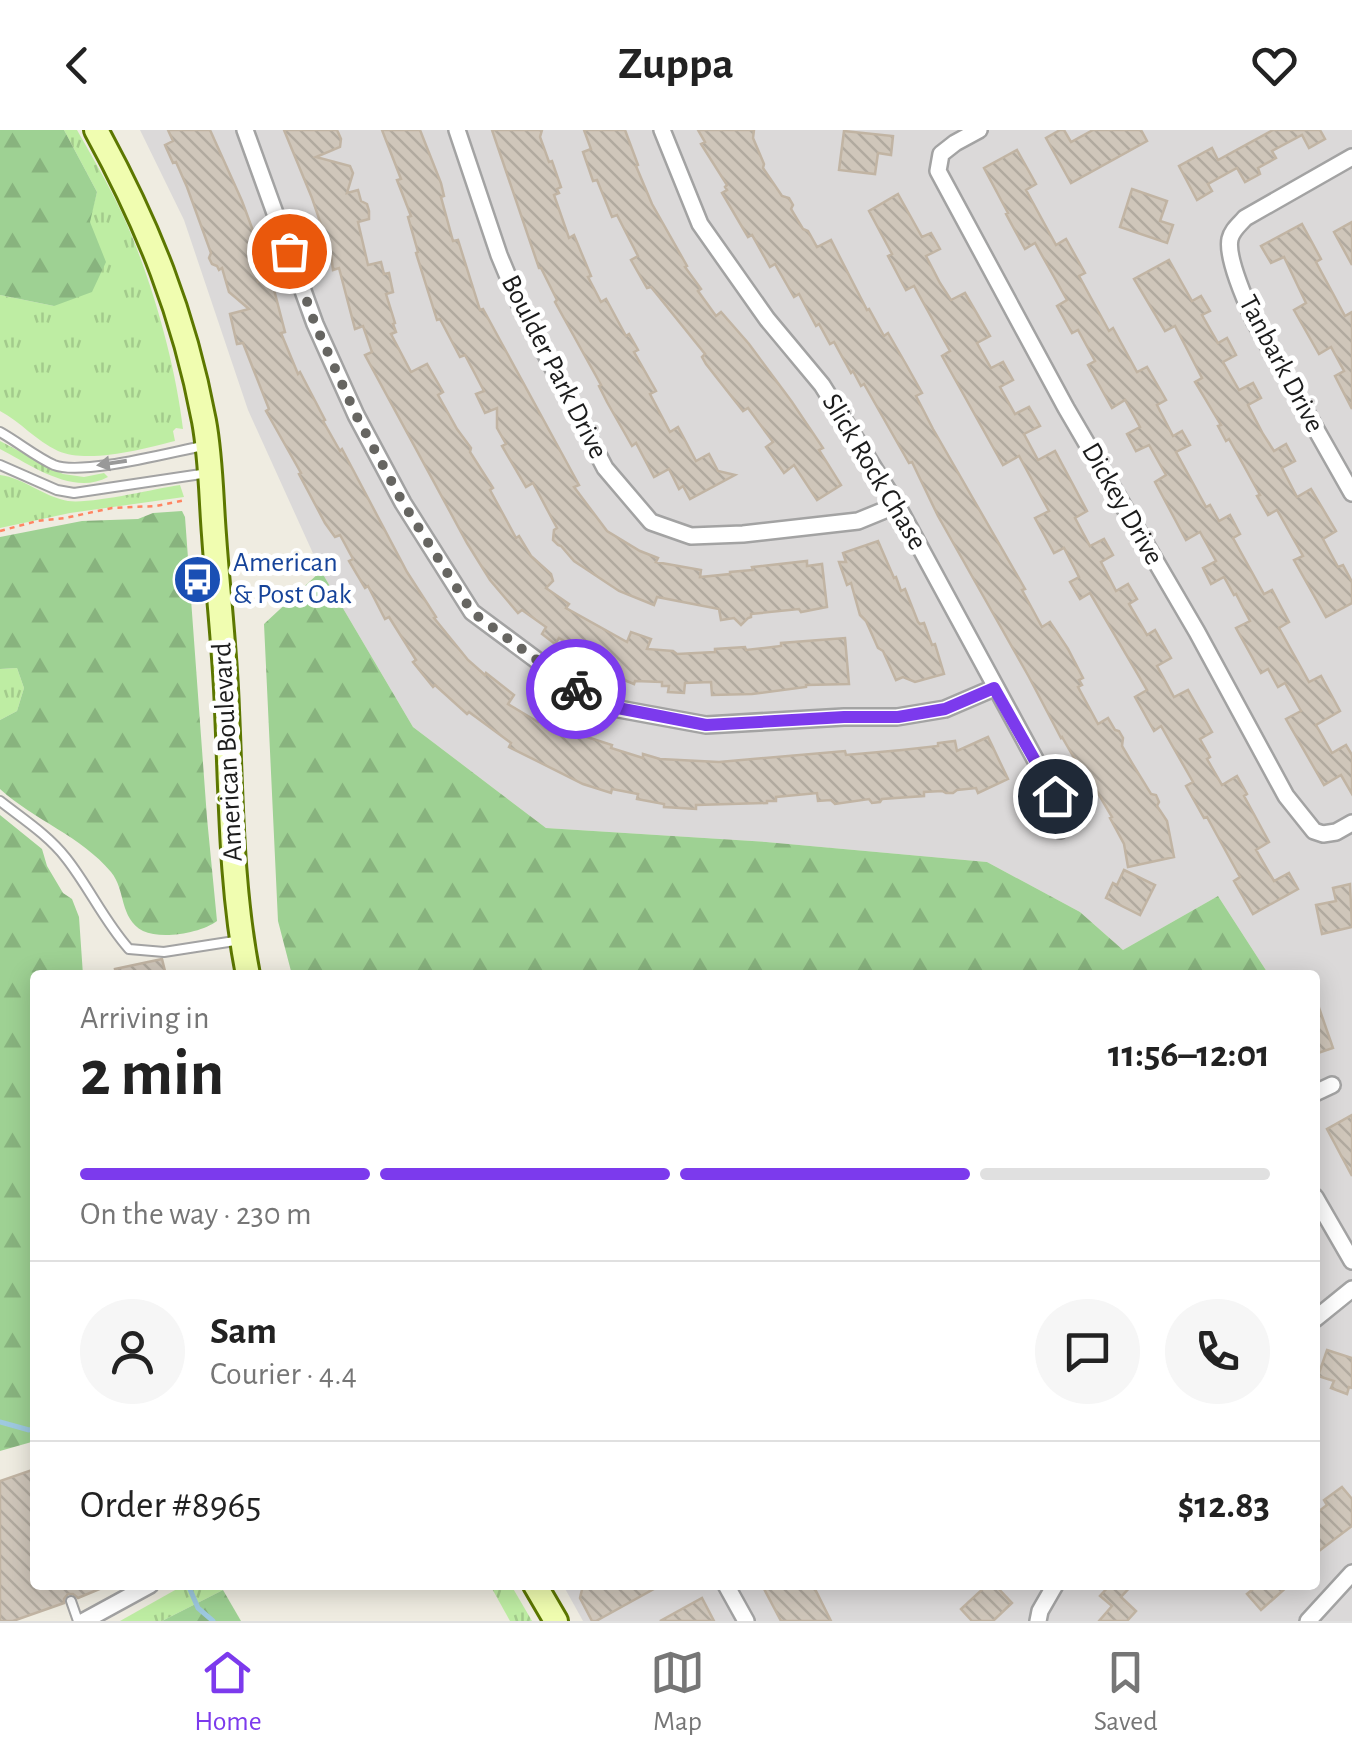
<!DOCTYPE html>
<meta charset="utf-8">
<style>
body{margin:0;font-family:"Alegreya Sans",sans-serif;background:#f6f6f6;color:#222;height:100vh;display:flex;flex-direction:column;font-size:38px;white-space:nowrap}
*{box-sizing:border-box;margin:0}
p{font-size:32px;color:#767676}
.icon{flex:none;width:55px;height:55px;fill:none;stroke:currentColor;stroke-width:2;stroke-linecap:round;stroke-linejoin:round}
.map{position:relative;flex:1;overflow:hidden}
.drawer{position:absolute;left:30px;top:840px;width:1290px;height:620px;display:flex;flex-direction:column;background:#fff;border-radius:10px;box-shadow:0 5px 25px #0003}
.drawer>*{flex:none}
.pin{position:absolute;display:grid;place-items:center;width:85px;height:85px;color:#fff;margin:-42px;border:5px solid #fff;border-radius:50%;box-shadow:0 2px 10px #0007}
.courier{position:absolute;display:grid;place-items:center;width:100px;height:100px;margin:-50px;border:8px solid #7c3aed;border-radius:50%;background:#fff;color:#222;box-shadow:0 2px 12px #0007}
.summary em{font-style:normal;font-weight:700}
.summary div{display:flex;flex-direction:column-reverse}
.summary{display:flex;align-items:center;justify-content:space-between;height:170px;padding:0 50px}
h1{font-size:65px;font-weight:700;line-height:75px}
.bar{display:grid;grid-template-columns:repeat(4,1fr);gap:15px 10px;align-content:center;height:120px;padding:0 50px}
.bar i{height:12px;border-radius:8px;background:#e0e0e0}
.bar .current{background:#7c3aed}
.bar p{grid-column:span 4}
.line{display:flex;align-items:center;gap:25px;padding:0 50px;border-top:2px solid #e0e0e0}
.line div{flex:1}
.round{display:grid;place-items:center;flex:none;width:105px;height:105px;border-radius:52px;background:#f6f6f6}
header{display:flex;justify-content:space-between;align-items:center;height:130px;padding:0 50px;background:#fff;font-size:45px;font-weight:700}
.tab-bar{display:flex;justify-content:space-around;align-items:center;height:140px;border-top:2px solid #e0e0e0;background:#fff;font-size:28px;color:#767676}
.tab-bar a{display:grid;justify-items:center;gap:5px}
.tab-bar .current{color:#7c3aed}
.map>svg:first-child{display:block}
.residential{fill:#dbd9d9}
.grass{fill:url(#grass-tufts)}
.forest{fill:url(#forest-firs)}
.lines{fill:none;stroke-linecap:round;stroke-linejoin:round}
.stream{stroke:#9ec9e0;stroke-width:5}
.building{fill:url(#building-back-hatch);stroke:#c1b4a3;stroke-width:2.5}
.lane-casing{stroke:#a3a3a3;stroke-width:12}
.street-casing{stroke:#a3a3a3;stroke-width:20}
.secondary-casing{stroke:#5c7700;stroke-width:28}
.path{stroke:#ff8562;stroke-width:2.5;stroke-dasharray:5 5;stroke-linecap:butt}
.lane{stroke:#fff;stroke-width:8}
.street{stroke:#fff;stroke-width:15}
.secondary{stroke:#f0fdb0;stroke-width:22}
.oneway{fill:#999}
.done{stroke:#666561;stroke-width:10;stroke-dasharray:0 18}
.route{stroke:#7c3aed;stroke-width:12}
.labels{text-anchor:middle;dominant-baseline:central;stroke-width:10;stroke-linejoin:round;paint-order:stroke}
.street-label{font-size:28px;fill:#1c1c1c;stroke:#fff}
.transit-label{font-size:28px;fill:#164399;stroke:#fff;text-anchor:start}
</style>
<header><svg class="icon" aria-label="back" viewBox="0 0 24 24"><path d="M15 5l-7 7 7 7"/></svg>Zuppa<svg class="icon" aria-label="heart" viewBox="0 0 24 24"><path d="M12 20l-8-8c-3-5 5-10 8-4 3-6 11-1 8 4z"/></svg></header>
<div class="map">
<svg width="1352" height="1491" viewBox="0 0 1352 1491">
<defs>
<pattern id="grass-tufts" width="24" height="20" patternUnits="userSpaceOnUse" patternTransform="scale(2.5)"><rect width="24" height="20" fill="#beeda3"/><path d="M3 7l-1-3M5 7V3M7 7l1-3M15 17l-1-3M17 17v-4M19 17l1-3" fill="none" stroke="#a3cb8c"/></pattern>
<pattern id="forest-firs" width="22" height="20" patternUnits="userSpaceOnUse" patternTransform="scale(2.5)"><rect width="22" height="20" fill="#9ed193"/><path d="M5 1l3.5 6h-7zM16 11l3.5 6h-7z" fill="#88b37e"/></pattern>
<pattern id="building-back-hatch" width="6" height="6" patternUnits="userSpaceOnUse" patternTransform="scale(2.5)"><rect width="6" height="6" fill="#cfc6ba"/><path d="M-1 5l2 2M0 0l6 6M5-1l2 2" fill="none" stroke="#b1aa9f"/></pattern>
</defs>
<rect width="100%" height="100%" fill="#efece1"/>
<polygon class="residential" points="140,0 1352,0 1352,1491 583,1491 563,1455 1315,1455 1315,845 1269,845 1218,766 1123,820 1080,782 987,732 766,712 546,698 413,597 321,441 248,280 184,90"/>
<g class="grass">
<path d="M64,0H77C90,23 103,45 115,69C147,132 175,229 183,299L176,298L173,301L175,311C144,319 88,334 58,321C36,311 21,292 0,281V165L54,176L89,92L97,62Z"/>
<path d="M0,311L63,344L84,347L104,343L108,347C73,366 31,335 0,319Z"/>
<path d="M0,345C24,348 44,367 68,371C93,374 153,359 180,355L184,367L70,383L0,398Z"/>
<polygon points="17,538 24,558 17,581 0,590 0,539"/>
<polygon points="184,1455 220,1455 223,1460 162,1491 120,1491"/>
<polygon points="490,1455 511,1455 532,1491 510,1491"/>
</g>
<g class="forest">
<polygon points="0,0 64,0 97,62 90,92 106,132 92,162 54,176 0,165"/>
<path d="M182,381L185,387L207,688L217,791C201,803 162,810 143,801C119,788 126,760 111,742C81,706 34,690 0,659V590L17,581L24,558L17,538L0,539V407L82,391L138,389L153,383Z"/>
<polygon points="321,441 413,597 546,698 766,712 987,732 1080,782 1123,820 1218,766 1269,845 292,845 278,791 264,494"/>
<polygon points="0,685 42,719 47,736 63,763 72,769 79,787 83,845 35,845 35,1311 0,1321"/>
<polygon points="223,1460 241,1491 162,1491"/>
</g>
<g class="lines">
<g class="stream">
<polyline points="0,1292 29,1300 35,1298"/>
<polyline points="189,1457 198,1478 213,1491"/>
</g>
</g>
<g class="building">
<polygon points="168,0 210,0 242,71 262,125 251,129 258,152 271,148 285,202 281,203 298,244 300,242 325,290 323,291 340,321 342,319 407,442 436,487 434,488 468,530 485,545 486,543 514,565 508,574 538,592 539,590 560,601 562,595 587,607 612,615 611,618 643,628 643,624 660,629 719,632 845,621 846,625 902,620 938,616 938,613 955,611 957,621 988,607 1008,649 978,663 976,658 957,660 953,663 946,663 942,661 924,662 924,666 882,669 880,672 872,673 869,669 835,674 831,670 818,671 817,663 776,667 776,671 767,671 767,673 696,675 696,679 664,677 664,674 637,669 638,664 612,659 611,663 583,654 509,617 511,613 469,582 467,584 435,555 433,557 413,532 416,530 389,487 385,489 368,456 365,458 349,431 353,429 340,405 335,407 325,393 299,344 301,343 266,281 269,279 243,213 237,214 230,184 249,179 229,162 222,138 219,140 217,136 212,134 209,128 211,123 187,57 176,32 173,33 165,15 173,11"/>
<polygon points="284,0 337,0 341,9 340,17 316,27 350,36 353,43 347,63 358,60 361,71 367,74 369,81 369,89 358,92 368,135 381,132 384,144 389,143 393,162 386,164 395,193 393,194 396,202 391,204 411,242 427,234 443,262 438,265 457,299 471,318 470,322 493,358 490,360 516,408 519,406 531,426 551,444 553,451 546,458 569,474 566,478 627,512 631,502 651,509 647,519 673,521 677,524 715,522 715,519 745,517 746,520 781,516 781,513 845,508 849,554 806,555 806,557 752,564 712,565 711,552 685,553 684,563 668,562 669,556 662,556 662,552 635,551 634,554 592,537 577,529 581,521 559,508 555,514 542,504 546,497 522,480 518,483 490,450 467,413 365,225 372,222 363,196 355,199 339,138 333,140 331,124 312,68"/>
<polygon points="382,0 420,0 441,53 444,66 441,67 453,111 458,110 480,180 483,179 579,355 574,357 607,401 640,421 658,428 656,432 701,440 700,447 730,444 730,442 753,440 752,437 807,431 807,436 822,434 827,477 801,482 799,479 751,484 751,487 748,488 741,495 734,488 721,490 719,479 657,467 654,475 619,461 574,431 561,416 558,415 553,410 554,400 557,398 533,353 526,357 502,316 506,314 497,298 497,278 485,283 476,264 484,261 465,225 460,227 440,189 437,190 416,123 418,122 408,87 411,86 397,50 401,49"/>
<polygon points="492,0 542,0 540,7 549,32 552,31 561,57 557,59 559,63 554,65 569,108 574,105 591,146 588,147 601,172 606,169 626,206 629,204 638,220 634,222 656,261 650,264 670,302 678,297 696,331 709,324 718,341 735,345 690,369 683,356 679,359 669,339 654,347 636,313 632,316 607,272 599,256 601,255 555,172 557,170 541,138 539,138"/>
<polygon points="584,0 625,0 638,35 636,36 652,74 687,136 685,137 701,159 698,161 716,186 721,182 749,214 792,272 823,318 819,320 841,355 817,370 794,335 784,343 766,317 773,312 748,278 743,281 706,234 702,227 705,224 651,157 647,158 631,130 638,126 617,85 612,87 597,50 593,51 583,22 591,19"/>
<polygon points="698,0 754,0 753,8 764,34 763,38 782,66 789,68 793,75 791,79 803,99 808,101 817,117 831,110 867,180 869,179 884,206 888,203 907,236 922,263 916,266 933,299 1025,459 1022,460 1042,497 1050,492 1068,519 1083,548 1079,550 1082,555 1078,557 1098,594 1108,588 1115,600 1119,601 1123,608 1122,616 1135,638 1151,664 1156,665 1159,672 1157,676 1167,691 1174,727 1128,737 1124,714 1110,688 1112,687 1095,658 1092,659 1062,607 1061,608 1029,547 938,386 912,332 909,333 864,254 861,256 853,241 851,243 834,212 830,214 819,194 816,196 799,164 794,167 775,134 770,137 752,105 748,107 722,63 727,60 725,57 727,55 701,14 705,12"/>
<polygon points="1060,0 1064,0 1071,12 1093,0 1141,0 1147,11 1071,53 1046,8"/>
<polygon points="1273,0 1320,0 1325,9 1309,18 1302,5 1272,21 1276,28 1258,38 1260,44 1245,52 1237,38 1208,54 1212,61 1197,70 1179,36 1212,18 1218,30"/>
<polygon points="844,1 893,6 891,25 878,23 875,44 839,40"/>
<polygon points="1017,20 1036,54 1026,60 1056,115 1066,109 1085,143 1079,146 1109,201 1113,198 1137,242 1147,237 1166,270 1157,275 1173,306 1182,301 1190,315 1176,322 1206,377 1210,375 1219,391 1230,385 1240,404 1233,408 1264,464 1272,460 1289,492 1279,498 1309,552 1321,546 1340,581 1316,595 1332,623 1346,615 1352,625 1352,664 1341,645 1324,655 1286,589 1301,581 1285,553 1278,557 1268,539 1261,543 1236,498 1250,491 1236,464 1234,465 1224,447 1211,454 1203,438 1216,431 1200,402 1186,410 1155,352 1166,345 1149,315 1136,321 1127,304 1140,297 1125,270 1112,278 1088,235 1095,231 1078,200 1072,203 1057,176 1067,170 1035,113 1025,119 1006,84 1008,83 984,38"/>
<polygon points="1132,59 1167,71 1160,91 1173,95 1167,113 1120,97"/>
<polygon points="898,64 922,107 931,103 940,119 926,126 940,153 951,170 965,163 990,206 977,213 991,238 1003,232 1013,250 1000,257 1015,284 1029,277 1040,296 1024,304 1038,330 1055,321 1087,381 1075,388 1090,416 1104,409 1113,425 1101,432 1116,461 1128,454 1137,469 1129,474 1147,505 1155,500 1171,528 1157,536 1174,567 1188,560 1212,602 1200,609 1210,627 1207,629 1222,655 1237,646 1247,664 1244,666 1269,712 1256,720 1274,751 1289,743 1298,759 1253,784 1234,751 1240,747 1207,687 1204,688 1186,656 1193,652 1161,596 1154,601 1135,567 1147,560 1090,463 1080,469 1070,452 1079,447 1064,418 1054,423 1035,388 1049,381 1019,326 1003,335 942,226 950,221 914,156 906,160 888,126 892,124 869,81"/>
<polygon points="1352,92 1352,135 1334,102"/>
<polygon points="1302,94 1321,129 1316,132 1345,186 1352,182 1352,279 1335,246 1344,241 1331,217 1319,224 1294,180 1306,173 1284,127 1271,133 1261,116"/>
<polygon points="1169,130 1192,171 1201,166 1210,181 1202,185 1218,213 1227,208 1236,225 1223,232 1239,260 1253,253 1261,268 1248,275 1263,304 1274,321 1286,314 1295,331 1282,338 1297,367 1311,359 1336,401 1323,409 1338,437 1343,435 1352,452 1352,473 1326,487 1294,430 1303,426 1277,380 1268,385 1257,366 1260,365 1229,309 1226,311 1218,296 1221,295 1195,252 1202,248 1175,196 1165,201 1134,149"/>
<polygon points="878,411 894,448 896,447 901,461 905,459 918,492 920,494 924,493 932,515 935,514 944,544 915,552 903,547 896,550 883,521 878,518 866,491 860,485 851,453 847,455 839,432 846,432 843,423"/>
<polygon points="1124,740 1155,755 1140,785 1106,768 1113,753 1117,755"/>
<polygon points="1350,754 1352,797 1322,804 1316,775 1336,771 1333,758"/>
<polygon points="162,829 166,845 116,845 115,839"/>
<polygon points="1317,872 1333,918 1315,924 1315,873"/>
<polygon points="1352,985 1352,1046 1327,999"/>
<polygon points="1327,1220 1352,1228 1352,1258 1349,1257 1347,1264 1331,1258 1334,1251 1318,1246"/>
<polygon points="35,1339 35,1455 109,1455 78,1468 73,1464 68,1464 64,1469 64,1473 13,1491 0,1491 0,1351"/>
<polygon points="1342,1357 1352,1369 1352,1396 1315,1424 1315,1384 1327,1375 1324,1370"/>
<polygon points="583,1455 661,1455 596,1491 592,1491 580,1468"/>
<polygon points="762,1455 813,1455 831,1491 781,1491"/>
<polygon points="987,1455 995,1455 1012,1473 993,1491 972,1491 961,1479"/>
<polygon points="1110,1455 1132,1455 1121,1467 1136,1481 1127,1491 1099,1491 1112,1476 1100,1466"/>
<polygon points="1258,1455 1289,1455 1261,1480 1247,1464"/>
<polygon points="702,1468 714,1491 660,1491"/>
</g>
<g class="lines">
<defs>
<g id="lane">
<path d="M0,302C18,312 36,327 54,335C82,346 171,322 203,316"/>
<polyline points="0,335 57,360 74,363 208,343"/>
<path d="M0,671C23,689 48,705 66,728C89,757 104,791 129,819L164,822L241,810"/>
<polyline points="71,1471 78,1491"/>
</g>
<g id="street">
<polyline points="245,0 315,194 356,285 403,373 472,482 597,575 706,595 844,587 897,587 945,579 994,558"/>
<polyline points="457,0 499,125 519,173 605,338 651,392 691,406 743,404 858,391 897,375"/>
<polyline points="662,0 700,94 767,189 822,255 897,375 1055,666 1060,700"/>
<polyline points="979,0 955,13 941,24 938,41 1066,278 1197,502 1286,666 1314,701 1323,704 1336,702 1352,693"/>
<path d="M1352,27L1245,88C1239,95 1232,100 1230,109C1226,127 1246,172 1254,190L1352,363"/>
<polyline points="1315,963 1332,955"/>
<polyline points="1315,1067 1352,1131"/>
<polyline points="1315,1189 1352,1159"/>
<polyline points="726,1455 746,1491"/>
<polyline points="84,1491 150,1455"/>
<polyline points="1038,1491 1040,1481 1055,1455"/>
<polyline points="1308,1491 1352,1443"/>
</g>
<g id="secondary">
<path d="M96,0C148,95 184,184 204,291C211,329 211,367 214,405C218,463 225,521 227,580C231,668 231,758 248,845"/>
<polyline points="535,1455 556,1491"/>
</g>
</defs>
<use href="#lane" class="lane-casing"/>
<use href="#street" class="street-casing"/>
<use href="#secondary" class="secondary-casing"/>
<polyline class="path" points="0,401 37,391 65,388 112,378 156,376 186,370"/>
<use href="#lane" class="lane"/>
<use href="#street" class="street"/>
<use href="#secondary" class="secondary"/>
</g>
<defs><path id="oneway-solid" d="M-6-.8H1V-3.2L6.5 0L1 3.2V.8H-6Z" transform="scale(2.5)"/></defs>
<use class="oneway" href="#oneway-solid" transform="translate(112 333) rotate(171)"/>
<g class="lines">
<polyline class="done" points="289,121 315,194 356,285 403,373 472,482 576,559"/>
<polyline class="route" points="576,559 597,574 706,595 844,587 898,587 945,579 994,558 1055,666"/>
</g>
<defs>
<symbol id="bus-disc" viewBox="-11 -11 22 22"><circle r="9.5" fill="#1a4fb4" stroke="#fff"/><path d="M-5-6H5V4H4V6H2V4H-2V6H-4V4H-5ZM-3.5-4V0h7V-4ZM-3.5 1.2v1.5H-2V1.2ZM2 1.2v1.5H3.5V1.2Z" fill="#fff"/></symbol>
</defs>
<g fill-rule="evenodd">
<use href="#bus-disc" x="170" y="422" width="55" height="55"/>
</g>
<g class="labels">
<g class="street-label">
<text transform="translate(1281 234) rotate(62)">Tanbark Drive</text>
<text transform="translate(554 237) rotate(63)">Boulder Park Drive</text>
<text transform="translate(874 342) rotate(59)">Slick Rock Chase</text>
<text transform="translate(1122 374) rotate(60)">Dickey Drive</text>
<text transform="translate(228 622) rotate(-93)">American Boulevard</text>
</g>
<g class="transit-label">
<text x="233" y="433">American<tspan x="233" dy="32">&amp; Post Oak</tspan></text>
</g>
</g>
</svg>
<div class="pin" style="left:289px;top:121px;background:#ea580c"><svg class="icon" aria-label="bag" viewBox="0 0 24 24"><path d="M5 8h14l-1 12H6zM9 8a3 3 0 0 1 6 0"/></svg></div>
<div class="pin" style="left:1055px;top:666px;background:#1f2937"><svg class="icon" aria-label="home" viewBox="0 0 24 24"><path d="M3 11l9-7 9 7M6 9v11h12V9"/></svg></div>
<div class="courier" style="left:576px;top:559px"><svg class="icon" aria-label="bike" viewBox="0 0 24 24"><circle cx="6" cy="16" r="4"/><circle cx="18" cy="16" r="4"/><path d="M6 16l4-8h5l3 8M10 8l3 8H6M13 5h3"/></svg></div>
<section class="drawer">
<div class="summary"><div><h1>2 min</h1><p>Arriving in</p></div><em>11:56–12:01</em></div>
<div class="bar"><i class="current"></i><i class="current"></i><i class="current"></i><i></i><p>On the way · 230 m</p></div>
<div class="line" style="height:180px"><a class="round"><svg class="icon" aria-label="person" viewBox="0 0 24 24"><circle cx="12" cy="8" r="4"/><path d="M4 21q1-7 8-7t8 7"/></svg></a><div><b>Sam</b><p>Courier · 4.4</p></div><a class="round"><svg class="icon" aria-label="chat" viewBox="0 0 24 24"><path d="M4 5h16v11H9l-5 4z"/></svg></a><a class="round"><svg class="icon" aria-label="phone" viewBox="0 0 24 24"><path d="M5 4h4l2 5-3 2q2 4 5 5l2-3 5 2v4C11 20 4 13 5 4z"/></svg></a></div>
<div class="line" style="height:130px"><div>Order #8965</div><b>$12.83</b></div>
</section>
</div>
<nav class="tab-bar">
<a class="current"><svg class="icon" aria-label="home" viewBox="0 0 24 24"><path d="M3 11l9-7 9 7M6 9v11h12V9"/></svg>Home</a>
<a><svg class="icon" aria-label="map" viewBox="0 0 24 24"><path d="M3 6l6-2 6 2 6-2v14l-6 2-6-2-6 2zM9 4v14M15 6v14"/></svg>Map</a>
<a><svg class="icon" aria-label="saved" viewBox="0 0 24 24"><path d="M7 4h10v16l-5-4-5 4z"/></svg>Saved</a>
</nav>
